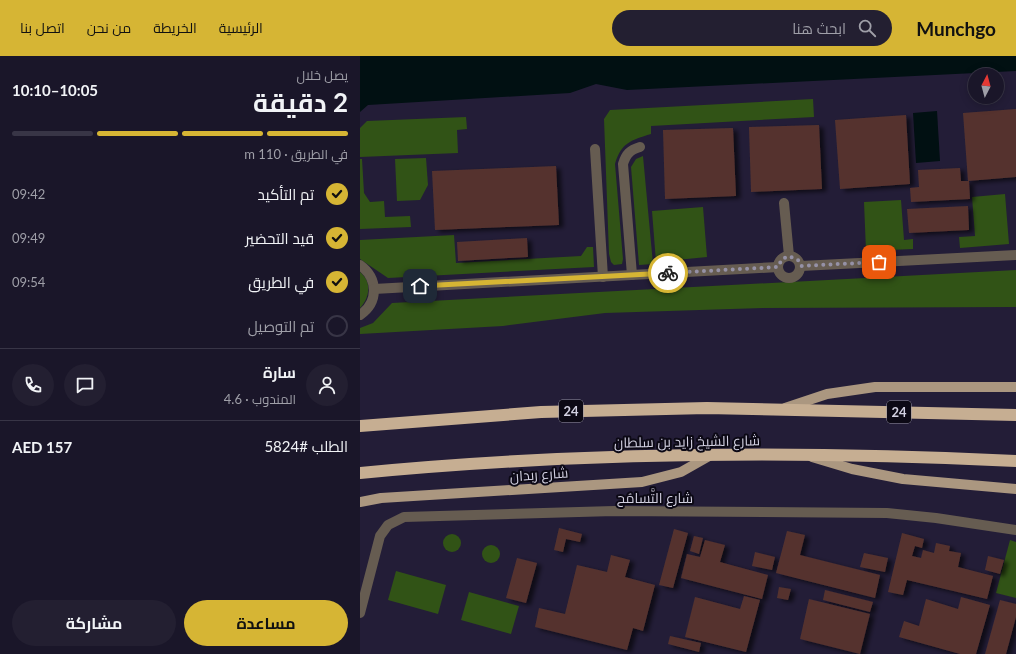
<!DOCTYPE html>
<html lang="ar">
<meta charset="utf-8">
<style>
body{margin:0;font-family:Lato,Cairo,sans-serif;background:#231f31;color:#f1f3f6;direction:rtl;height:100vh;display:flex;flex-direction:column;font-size:15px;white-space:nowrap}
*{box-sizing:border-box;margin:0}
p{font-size:13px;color:#9f9fa8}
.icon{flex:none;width:22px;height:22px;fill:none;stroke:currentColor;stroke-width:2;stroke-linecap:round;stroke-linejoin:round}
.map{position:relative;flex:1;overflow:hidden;direction:ltr}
.panel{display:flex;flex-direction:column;background:#1a1629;width:360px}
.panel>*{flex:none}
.needle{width:26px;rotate:6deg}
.controls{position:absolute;left:608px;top:12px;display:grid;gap:8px}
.controls a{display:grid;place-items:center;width:36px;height:36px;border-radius:50%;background:#1a1629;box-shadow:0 2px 10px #0003,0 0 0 1px #383546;font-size:20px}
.pin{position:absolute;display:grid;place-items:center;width:34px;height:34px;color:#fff;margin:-17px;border-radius:8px;box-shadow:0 2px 6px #0006}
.courier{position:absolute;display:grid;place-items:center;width:40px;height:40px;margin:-20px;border:3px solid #d6b534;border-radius:50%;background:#fff;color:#222;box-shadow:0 1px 5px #0007}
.overview em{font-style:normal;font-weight:700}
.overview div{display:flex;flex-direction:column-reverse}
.overview{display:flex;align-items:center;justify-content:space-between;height:68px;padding:0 12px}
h1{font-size:26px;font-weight:700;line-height:30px}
.bar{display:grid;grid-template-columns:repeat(4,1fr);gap:6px 4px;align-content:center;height:48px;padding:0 12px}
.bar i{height:5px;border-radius:3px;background:#383546}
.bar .on{background:#d6b534}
.bar p{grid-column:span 4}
.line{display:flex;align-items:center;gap:10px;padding:0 12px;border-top:1px solid #383546}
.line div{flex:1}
.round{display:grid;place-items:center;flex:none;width:42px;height:42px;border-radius:21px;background:#231f31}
ol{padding:0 12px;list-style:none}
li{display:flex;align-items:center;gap:12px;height:44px}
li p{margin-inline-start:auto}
li .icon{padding:4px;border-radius:50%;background:#d6b534;color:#111;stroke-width:4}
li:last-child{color:#9f9fa8}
li i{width:22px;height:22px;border:2px solid #383546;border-radius:50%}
.action{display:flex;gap:8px;margin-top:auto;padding:8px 12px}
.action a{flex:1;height:46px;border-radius:24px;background:#d6b534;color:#111;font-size:16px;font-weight:700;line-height:46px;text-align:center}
.action a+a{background:#231f31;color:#f1f3f6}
header{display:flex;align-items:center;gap:24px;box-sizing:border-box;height:56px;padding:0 20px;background:#d6b534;color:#111}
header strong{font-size:19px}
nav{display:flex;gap:22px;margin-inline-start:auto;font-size:14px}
.search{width:280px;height:36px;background:#231f31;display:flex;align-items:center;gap:10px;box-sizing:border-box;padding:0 14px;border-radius:22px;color:#9f9fa8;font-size:15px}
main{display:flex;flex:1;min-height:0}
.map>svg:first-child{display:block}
.green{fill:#315316}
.water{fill:#011012}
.building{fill:#54332f;filter:url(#shadow)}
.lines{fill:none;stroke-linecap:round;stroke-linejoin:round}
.minor{stroke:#665c51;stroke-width:10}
.major{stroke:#ab9780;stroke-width:10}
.highway{stroke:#c6ae92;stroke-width:12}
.done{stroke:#9591a6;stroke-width:4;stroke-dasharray:0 7.2}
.route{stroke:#d6b534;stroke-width:5}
.labels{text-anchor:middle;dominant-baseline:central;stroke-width:4;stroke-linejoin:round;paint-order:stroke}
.shield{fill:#0c0915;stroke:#9794a4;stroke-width:1}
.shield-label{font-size:13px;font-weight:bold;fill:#d2d0e1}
.street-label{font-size:14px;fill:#d2d0e1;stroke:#0c0915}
</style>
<header>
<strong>Munchgo</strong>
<div class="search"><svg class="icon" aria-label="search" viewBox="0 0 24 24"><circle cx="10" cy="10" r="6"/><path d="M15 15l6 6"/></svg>ابحث هنا</div>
<nav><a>الرئيسية</a><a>الخريطة</a><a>من نحن</a><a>اتصل بنا</a></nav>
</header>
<main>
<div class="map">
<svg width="656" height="598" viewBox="0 0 656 598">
<defs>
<filter id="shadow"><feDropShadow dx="4.5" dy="2.5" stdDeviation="2" flood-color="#0009"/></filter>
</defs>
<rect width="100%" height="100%" fill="#231d37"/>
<g class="green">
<path d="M453,43L454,61L291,70V78C271,84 261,87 255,108L263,203L262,208L254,209L251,206L249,198L244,63L250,54Z"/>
<polygon points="106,61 107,73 97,74 98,97 0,101 0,72 7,65"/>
<polygon points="283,100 293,208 279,209 271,111 276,103"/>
<polygon points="66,102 68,129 60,144 37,145 35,103"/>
<polygon points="0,103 2,103 4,137 10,146 24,145 25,161 50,160 51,171 0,173"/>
<polygon points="645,138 649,188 600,192 599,181 615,180 612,141"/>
<polygon points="541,144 544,184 553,183 553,193 506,195 504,146"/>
<polygon points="343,151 347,201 296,206 292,155"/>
<polygon points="94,179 96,207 221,200 227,191 233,191 234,211 28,222 0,203 0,184"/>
<polygon points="656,214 656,251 403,252 245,257 143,270 0,278 0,272 13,267 32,247"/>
<path d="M0,216C12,226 10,241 0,252Z"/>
<circle cx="92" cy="487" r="9"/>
<polygon points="650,484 656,486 656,542 636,537"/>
<circle cx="131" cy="498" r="9"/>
<polygon points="36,515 86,529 78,558 28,544"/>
<polygon points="109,536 159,550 151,578 101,564"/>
</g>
<g class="water">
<polygon points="0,0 656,0 656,15 267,34 236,28 210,37 8,49 0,56"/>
<polygon points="577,55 580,105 556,107 553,57"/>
</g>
<g class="building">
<polygon points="656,53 656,121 608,125 603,57"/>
<polygon points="546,59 550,128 480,133 475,64"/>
<polygon points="459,69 462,133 391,136 389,71"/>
<polygon points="373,72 376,140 305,143 303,74"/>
<polygon points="196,110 199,169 75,174 72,115"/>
<polygon points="600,112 601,125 609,125 610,143 551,146 550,132 559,131 558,114"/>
<polygon points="608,150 609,174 549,177 547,153"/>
<polygon points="167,182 168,201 98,205 97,186"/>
<polygon points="199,472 222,478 220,486 206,483 203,496 194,494"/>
<polygon points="314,473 328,477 313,532 299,529"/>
<polygon points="427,475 445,479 440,499 520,519 515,542 416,517"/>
<polygon points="542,477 564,483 562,492 555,490 552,500 561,502 563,494 574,497 576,487 590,490 589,495 601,497 598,511 633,520 627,543 547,524 543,539 528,536"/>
<polygon points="334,480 343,482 339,498 330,495"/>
<polygon points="345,484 365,489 360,506 408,519 402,543 321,522 327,498 340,501"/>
<polygon points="395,496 415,501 412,514 392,510"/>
<polygon points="504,497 528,502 525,516 500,511"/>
<polygon points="251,499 270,504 265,521 295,529 283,575 273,572 267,594 175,571 179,552 205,558 217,509 247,516"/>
<polygon points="628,500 644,504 640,518 625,514"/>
<polygon points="157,502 177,507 166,547 146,542"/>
<polygon points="419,531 431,533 428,544 417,542"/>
<polygon points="465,534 513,546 510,556 463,544"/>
<polygon points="384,540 400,544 386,596 325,581 335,541 380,553"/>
<polygon points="601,541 630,549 616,598 600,598 539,581 544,565 559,570 566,543 598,553"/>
<polygon points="449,543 510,558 500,598 440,583"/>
<polygon points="640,544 656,548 656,561 646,598 625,598"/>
<polygon points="310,580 341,587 339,596 308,588"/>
</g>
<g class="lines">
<g class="minor">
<polyline points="235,93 243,221"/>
<polyline points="424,147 429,200"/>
<circle cx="429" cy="211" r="11"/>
<path d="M0,209C18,222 19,246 0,259"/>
<polyline points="441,210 656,199"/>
<path d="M272,219L263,108C266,98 270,94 280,91"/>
<polyline points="14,233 418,211"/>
<polyline points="0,557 20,480 28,469 44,461 254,455 527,457 576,462 656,474"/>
</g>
<g class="major">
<polyline points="425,352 467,338 515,331 656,331"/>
<polyline points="452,401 492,413 543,423 656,433"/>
<polyline points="0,446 21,442 282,426 321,416 351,399"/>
</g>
<g class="highway">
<polyline points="0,370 181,356 347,352 656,359"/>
<path d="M0,417C218,396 437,394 656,405"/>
</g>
</g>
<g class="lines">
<polyline class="done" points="308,217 418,211 422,203 429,200 438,204 441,210 519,206"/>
<polyline class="route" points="60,230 308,217"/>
</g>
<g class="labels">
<g class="shield">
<rect x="199" y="344" width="24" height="22" rx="3"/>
<rect x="527" y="345" width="24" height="22" rx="3"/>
</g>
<g class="shield-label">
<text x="211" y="355">24</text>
<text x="539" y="356">24</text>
</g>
<g class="street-label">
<text transform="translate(327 385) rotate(-1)">شارع الشيخ زايد بن سلطان</text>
<text transform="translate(179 418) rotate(-4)">شارع ربدان</text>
<text x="295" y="441">شارع التَّسامُح</text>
</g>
</g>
</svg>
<div class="controls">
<a><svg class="needle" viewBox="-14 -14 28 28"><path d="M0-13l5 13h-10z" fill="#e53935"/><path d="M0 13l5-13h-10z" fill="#9f9fa8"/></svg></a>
</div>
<div class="pin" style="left:519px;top:206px;background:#ea580c"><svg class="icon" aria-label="bag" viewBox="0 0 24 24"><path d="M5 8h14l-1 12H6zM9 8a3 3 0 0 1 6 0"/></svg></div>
<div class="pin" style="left:60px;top:230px;background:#1f2937"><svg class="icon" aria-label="home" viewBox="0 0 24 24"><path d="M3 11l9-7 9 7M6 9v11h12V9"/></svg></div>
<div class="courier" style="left:308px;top:217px"><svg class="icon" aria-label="bike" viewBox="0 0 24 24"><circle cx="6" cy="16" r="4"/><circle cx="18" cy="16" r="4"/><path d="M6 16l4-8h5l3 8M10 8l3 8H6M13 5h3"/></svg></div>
</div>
<section class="panel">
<div class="overview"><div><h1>2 دقيقة</h1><p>يصل خلال</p></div><em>10:05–10:10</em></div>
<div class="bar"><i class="on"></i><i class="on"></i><i class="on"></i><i></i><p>في الطريق · 110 m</p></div>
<ol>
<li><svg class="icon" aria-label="check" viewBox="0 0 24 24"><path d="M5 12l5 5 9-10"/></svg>تم التأكيد<p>09:42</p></li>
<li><svg class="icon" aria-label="check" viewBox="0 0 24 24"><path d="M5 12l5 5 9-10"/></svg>قيد التحضير<p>09:49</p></li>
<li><svg class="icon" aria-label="check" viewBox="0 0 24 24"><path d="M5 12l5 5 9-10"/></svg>في الطريق<p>09:54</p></li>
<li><i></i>تم التوصيل</li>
</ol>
<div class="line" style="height:72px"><a class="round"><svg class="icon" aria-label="person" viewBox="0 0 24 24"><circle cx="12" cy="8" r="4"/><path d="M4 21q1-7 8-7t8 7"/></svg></a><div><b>سارة</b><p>المندوب · 4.6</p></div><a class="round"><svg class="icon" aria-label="chat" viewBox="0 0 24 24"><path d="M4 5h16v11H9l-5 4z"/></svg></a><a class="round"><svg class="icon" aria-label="phone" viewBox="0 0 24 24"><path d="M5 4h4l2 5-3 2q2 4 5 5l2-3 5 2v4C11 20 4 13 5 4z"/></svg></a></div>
<div class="line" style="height:52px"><div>الطلب #5824</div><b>AED 157</b></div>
<div class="action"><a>مساعدة</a><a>مشاركة</a></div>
</section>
</main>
